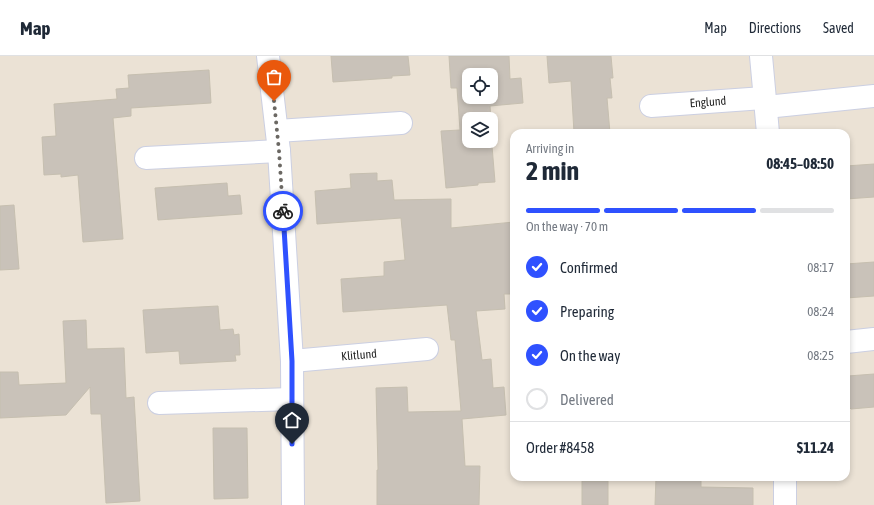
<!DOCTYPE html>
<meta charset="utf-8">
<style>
body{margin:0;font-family:"Asap Condensed",sans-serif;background:#f2f2f3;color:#1f2937;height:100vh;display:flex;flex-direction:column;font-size:15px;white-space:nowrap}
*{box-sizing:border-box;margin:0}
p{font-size:13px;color:#747a83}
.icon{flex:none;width:22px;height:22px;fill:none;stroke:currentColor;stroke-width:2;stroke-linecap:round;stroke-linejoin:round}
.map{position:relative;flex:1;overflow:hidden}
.details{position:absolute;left:510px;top:73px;width:340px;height:352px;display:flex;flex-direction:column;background:#fff;border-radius:12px;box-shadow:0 2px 6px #0003}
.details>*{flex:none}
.tools{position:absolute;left:462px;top:12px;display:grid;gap:8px}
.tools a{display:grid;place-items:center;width:36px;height:36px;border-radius:8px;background:#fff;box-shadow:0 2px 6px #0003;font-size:20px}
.pin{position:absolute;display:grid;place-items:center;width:34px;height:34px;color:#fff;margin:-41px -17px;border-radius:50% 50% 50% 0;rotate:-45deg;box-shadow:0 0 4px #0007}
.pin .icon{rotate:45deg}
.courier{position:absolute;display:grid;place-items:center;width:40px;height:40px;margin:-20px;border:3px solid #2f51ff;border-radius:50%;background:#fff;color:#222;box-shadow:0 1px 5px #0007}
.headline em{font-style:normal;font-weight:700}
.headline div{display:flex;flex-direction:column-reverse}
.headline{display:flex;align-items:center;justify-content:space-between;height:68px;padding:0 16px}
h1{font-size:26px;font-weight:700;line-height:30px}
.bar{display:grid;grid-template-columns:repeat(4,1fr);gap:6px 4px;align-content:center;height:48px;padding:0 16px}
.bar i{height:5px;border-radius:3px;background:#e0e1e3}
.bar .active{background:#2f51ff}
.bar p{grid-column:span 4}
.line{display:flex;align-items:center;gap:10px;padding:0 16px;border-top:1px solid #e0e1e3}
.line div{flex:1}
ol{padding:0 16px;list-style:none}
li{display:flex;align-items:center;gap:12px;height:44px}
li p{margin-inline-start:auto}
li .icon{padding:4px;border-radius:50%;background:#2f51ff;color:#fff;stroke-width:4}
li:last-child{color:#747a83}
li i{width:22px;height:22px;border:2px solid #e0e1e3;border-radius:50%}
header{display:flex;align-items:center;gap:24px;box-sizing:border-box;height:56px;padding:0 20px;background:#fff;border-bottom:1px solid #e0e1e3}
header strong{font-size:19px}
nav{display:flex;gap:22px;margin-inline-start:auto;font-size:14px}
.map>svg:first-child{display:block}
.building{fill:#c9c2b9;stroke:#c6bfb0;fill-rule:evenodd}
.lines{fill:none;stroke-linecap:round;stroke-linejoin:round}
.minor-casing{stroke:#cbcfe2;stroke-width:24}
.minor{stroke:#fff;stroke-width:22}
.done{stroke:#6b6863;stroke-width:4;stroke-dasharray:0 7.2}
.route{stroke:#2f51ff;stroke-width:5}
.labels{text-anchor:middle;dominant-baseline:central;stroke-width:3;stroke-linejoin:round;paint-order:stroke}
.street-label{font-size:12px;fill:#262626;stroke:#fff}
</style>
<header>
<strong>Map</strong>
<nav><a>Map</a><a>Directions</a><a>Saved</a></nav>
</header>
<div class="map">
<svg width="874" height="449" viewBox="0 0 874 449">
<rect width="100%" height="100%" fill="#ebe2d5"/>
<g class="building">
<polygon points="331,0 408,0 410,19 392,20 392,22 333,26"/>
<path d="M449,0H509L510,23L521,22L523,47L490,50L491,63H469V85H491V78L495,126L478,127V129L446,132L441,75L460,74L457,32H451ZM469,19H491V41H469Z"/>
<polygon points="547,0 611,0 613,22 610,22 612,42 607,42 610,77 574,77 571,25 549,27"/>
<polygon points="209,14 211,47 131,52 131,60 113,62 123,183 83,186 78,119 61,121 61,118 44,119 42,81 56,80 54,48 117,43 116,33 129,32 128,19"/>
<polygon points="874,108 874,141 846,143 846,110"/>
<polygon points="377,117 377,125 392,124 394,144 451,143 451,172 514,166 514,238 504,238 505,253 476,255 482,304 491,303 493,332 504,331 506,359 462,363 465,410 480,410 479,449 377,449 377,414 378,414 376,332 407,331 408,356 461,355 455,284 451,284 447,249 343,256 341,223 384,220 384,206 405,204 401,162 317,168 315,135 351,132 350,118"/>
<polygon points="227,127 228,140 240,139 242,158 158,164 155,132"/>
<polygon points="14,149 19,213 0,214 0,150"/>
<polygon points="874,206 874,240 846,242 846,208"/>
<polygon points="218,250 220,274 233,273 234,279 239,278 240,299 235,299 236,305 180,308 179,295 146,297 143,254"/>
<polygon points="86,264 87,293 124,292 126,342 134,341 140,445 106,447 101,358 91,358 90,331 66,359 0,362 0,316 18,316 19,329 66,327 63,265"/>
<polygon points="874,318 874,351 851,353 850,352 846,352 846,322 849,321 848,320"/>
<polygon points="213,372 247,372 248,442 214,443"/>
<polygon points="656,421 701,421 701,431 753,432 753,449 655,449"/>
<rect x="582" y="425" width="26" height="24"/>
</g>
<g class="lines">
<defs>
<g id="minor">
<polyline points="268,0 279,95 292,305 293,449"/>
<polyline points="761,0 768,77"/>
<polyline points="651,50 764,42"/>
<polyline points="766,51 874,40"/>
<polyline points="277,75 401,67"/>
<polyline points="146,102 279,95"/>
<polyline points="846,286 874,283"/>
<polyline points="292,305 427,293"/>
<polyline points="159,347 292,343"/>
<polyline points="785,421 785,449"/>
</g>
</defs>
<use href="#minor" class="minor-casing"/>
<use href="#minor" class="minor"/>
</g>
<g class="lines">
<polyline class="done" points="274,45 279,95 283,155"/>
<polyline class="route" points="283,155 292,305 292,388"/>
</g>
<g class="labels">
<g class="street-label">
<text transform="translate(708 46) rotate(-4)">Englund</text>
<text transform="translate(359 299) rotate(-5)">Klitlund</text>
</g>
</g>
</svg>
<div class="tools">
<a><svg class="icon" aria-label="locate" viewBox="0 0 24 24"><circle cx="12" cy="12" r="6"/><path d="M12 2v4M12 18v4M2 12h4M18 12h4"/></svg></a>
<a><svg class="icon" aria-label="layers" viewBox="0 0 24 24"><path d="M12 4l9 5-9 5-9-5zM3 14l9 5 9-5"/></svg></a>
</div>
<div class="pin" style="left:274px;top:45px;background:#ea580c"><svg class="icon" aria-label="bag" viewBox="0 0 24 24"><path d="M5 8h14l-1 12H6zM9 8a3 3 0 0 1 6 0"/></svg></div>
<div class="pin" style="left:292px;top:388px;background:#1f2937"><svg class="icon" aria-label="home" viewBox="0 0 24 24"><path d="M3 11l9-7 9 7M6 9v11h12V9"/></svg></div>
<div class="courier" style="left:283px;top:155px"><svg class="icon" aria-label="bike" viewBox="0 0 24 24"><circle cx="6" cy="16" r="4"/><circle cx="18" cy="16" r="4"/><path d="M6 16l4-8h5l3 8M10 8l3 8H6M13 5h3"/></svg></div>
<section class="details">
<div class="headline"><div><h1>2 min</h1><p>Arriving in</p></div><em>08:45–08:50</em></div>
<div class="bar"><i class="active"></i><i class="active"></i><i class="active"></i><i></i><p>On the way · 70 m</p></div>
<ol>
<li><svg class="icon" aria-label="check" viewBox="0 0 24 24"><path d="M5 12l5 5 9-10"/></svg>Confirmed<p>08:17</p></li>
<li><svg class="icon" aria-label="check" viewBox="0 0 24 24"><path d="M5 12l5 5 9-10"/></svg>Preparing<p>08:24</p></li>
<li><svg class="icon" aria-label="check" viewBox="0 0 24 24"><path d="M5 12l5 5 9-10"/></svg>On the way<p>08:25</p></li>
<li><i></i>Delivered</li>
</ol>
<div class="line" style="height:52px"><div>Order #8458</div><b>$11.24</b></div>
</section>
</div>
